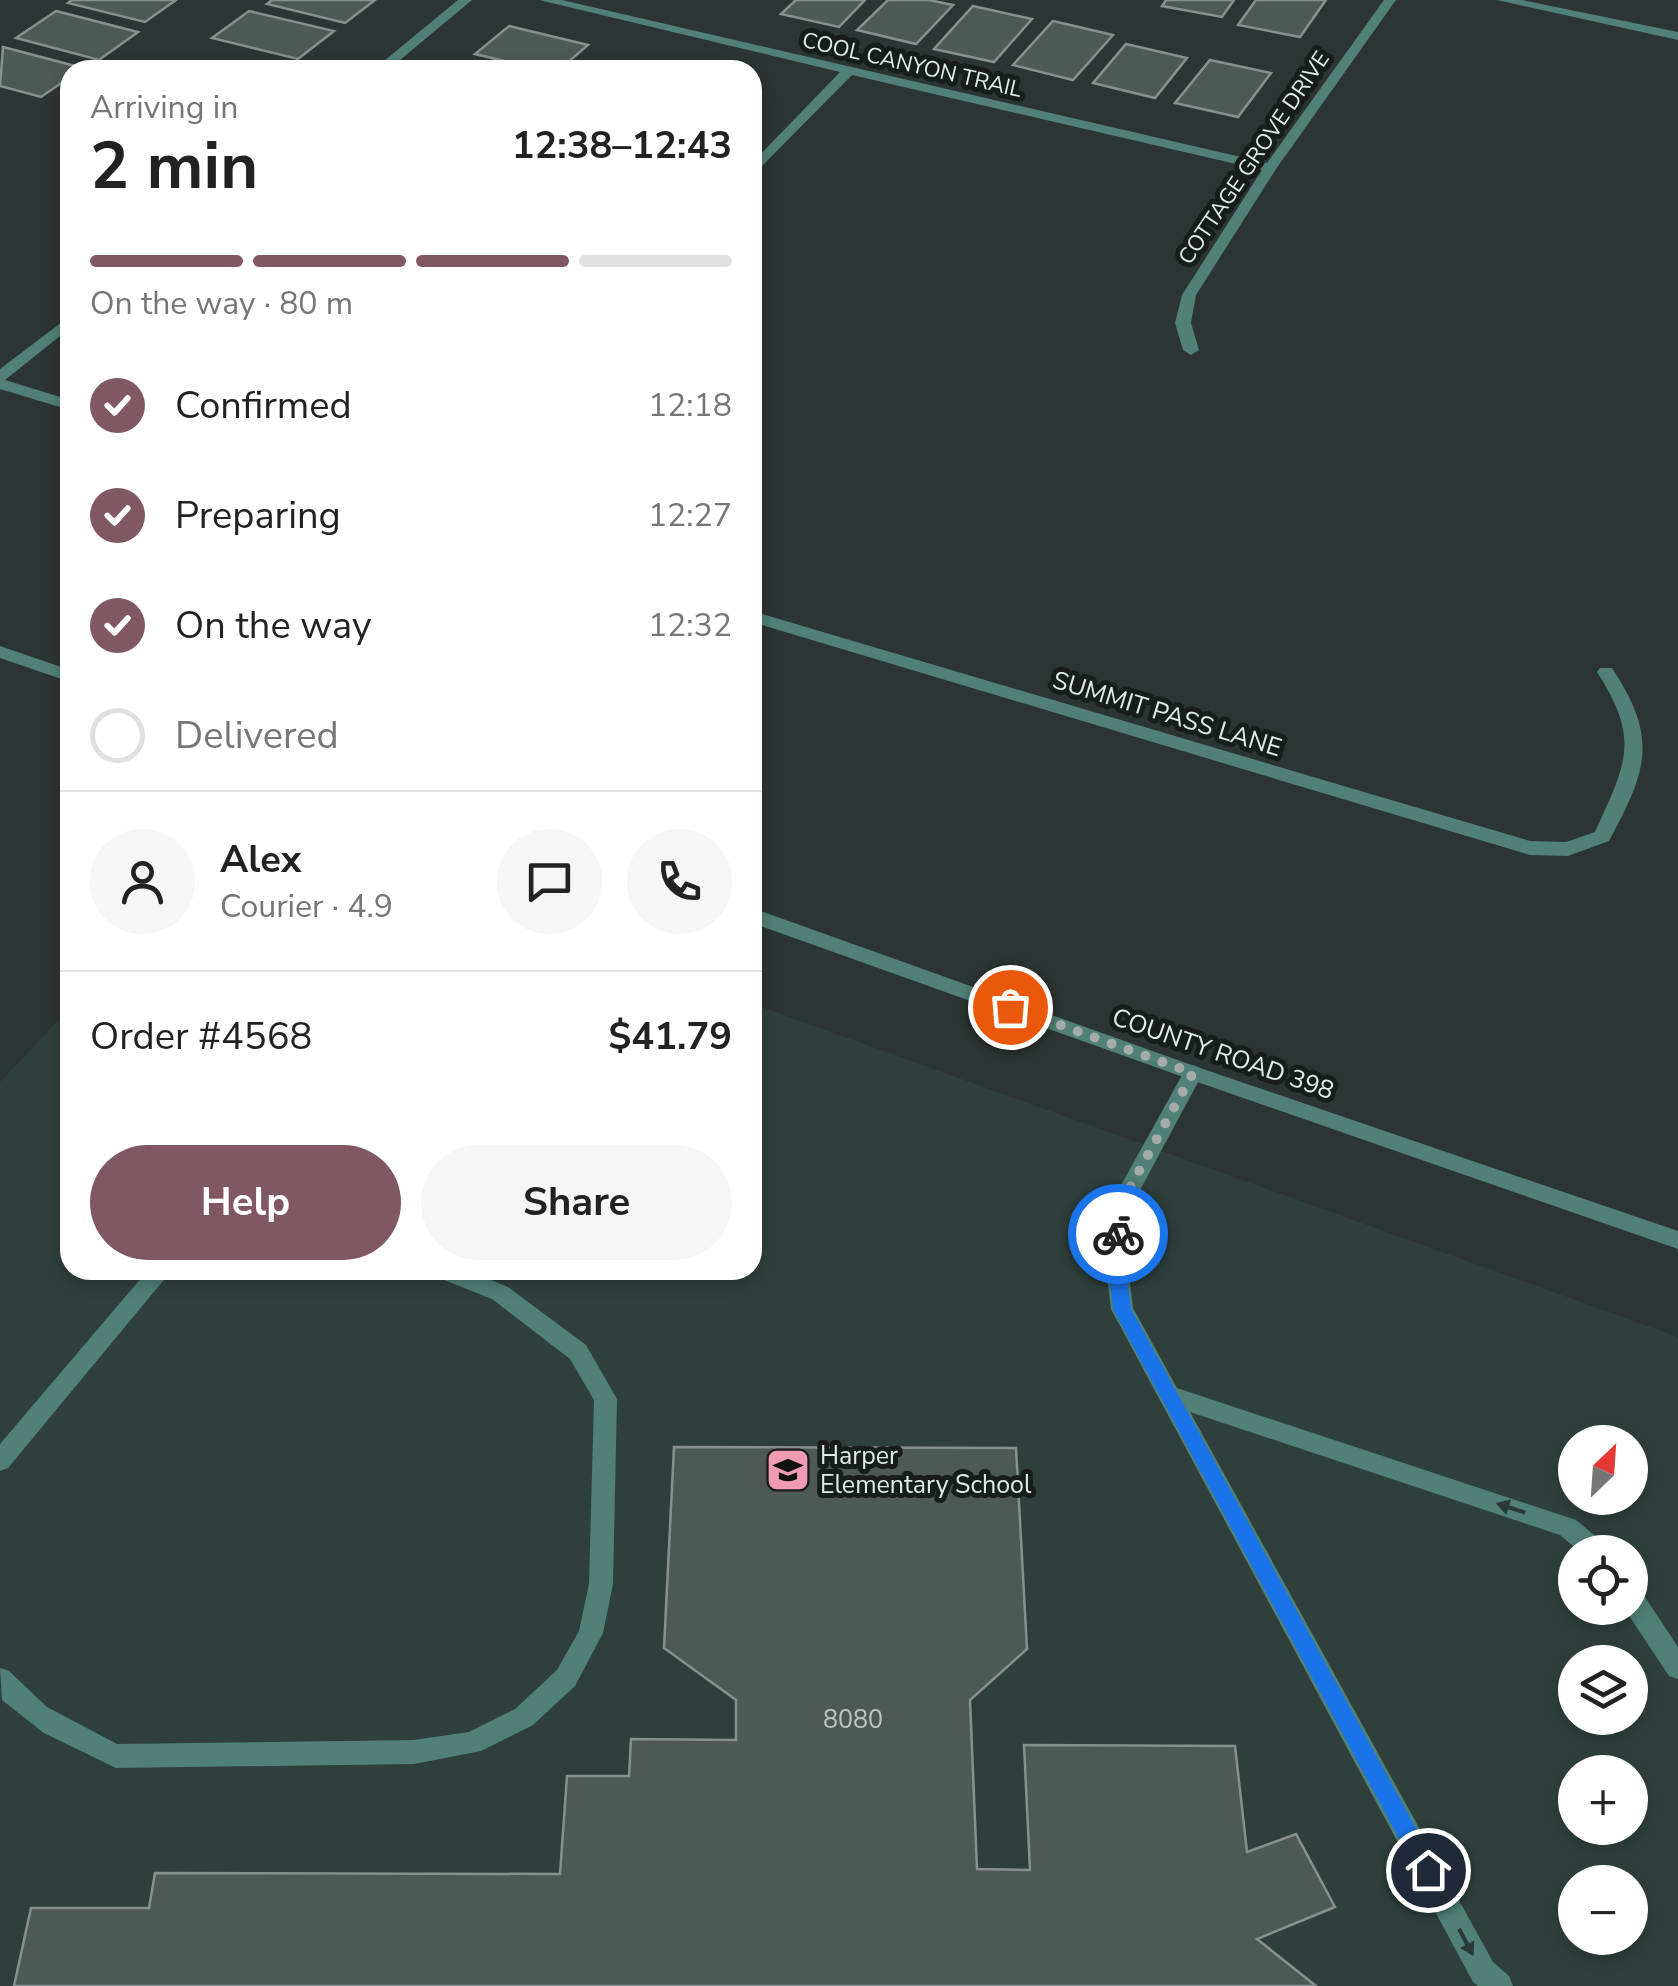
<!DOCTYPE html>
<meta charset="utf-8">
<style>
body{margin:0;font-family:"Nunito Sans",sans-serif;background:#f6f6f6;color:#222;height:100vh;display:flex;flex-direction:column;font-size:38px;white-space:nowrap}
*{box-sizing:border-box;margin:0}
p{font-size:32px;color:#767676}
.icon{flex:none;width:55px;height:55px;fill:none;stroke:currentColor;stroke-width:2;stroke-linecap:round;stroke-linejoin:round}
.map{position:relative;flex:1;overflow:hidden}
.sheet{position:absolute;left:60px;top:60px;width:702px;height:1220px;display:flex;flex-direction:column;background:#fff;border-radius:30px;box-shadow:0 5px 15px #0003}
.sheet>*{flex:none}
.needle{width:65px;rotate:25deg}
.controls{position:absolute;left:1558px;top:1425px;display:grid;gap:20px}
.controls a{display:grid;place-items:center;width:90px;height:90px;border-radius:50%;background:#fff;box-shadow:0 5px 15px #0003;font-size:50px}
.pin{position:absolute;display:grid;place-items:center;width:85px;height:85px;color:#fff;margin:-42px;border:5px solid #fff;border-radius:50%;box-shadow:0 2px 10px #0007}
.courier{position:absolute;display:grid;place-items:center;width:100px;height:100px;margin:-50px;border:8px solid #1a73e8;border-radius:50%;background:#fff;color:#222;box-shadow:0 2px 12px #0007}
.headline em{font-style:normal;font-weight:700}
.headline div{display:flex;flex-direction:column-reverse}
.headline{display:flex;align-items:center;justify-content:space-between;height:170px;padding:0 30px}
h1{font-size:65px;font-weight:700;line-height:75px}
.bar{display:grid;grid-template-columns:repeat(4,1fr);gap:15px 10px;align-content:center;height:120px;padding:0 30px}
.bar i{height:12px;border-radius:8px;background:#e0e0e0}
.bar .on{background:#7f5863}
.bar p{grid-column:span 4}
.line{display:flex;align-items:center;gap:25px;padding:0 30px;border-top:2px solid #e0e0e0}
.line div{flex:1}
.round{display:grid;place-items:center;flex:none;width:105px;height:105px;border-radius:52px;background:#f6f6f6}
ol{padding:0 30px;list-style:none}
li{display:flex;align-items:center;gap:30px;height:110px}
li p{margin-inline-start:auto}
li .icon{padding:10px;border-radius:50%;background:#7f5863;color:#fff;stroke-width:4}
li:last-child{color:#767676}
li i{width:55px;height:55px;border:5px solid #e0e0e0;border-radius:50%}
.cta{display:flex;gap:20px;margin-top:auto;padding:20px 30px}
.cta a{flex:1;height:115px;border-radius:60px;background:#7f5863;color:#fff;font-size:40px;font-weight:700;line-height:115px;text-align:center}
.cta a+a{background:#f6f6f6;color:#222}
.map>svg:first-child{display:block}
.built{fill:#2f403c;fill-rule:evenodd}
.building{fill:#4e5855;stroke:#86908e;stroke-width:2.5}
.lines{fill:none;stroke-linecap:round;stroke-linejoin:round}
.service{fill:#508076;fill-rule:evenodd}
.minor{fill:#508076;fill-rule:evenodd}
.tertiary{fill:#508076;fill-rule:evenodd}
.oneway{fill:#293a36}
.route{fill:#1a73e8}
.done{stroke:#a4aba9;stroke-width:10;stroke-dasharray:0 18}
.labels{text-anchor:middle;dominant-baseline:central;stroke-width:10;stroke-linejoin:round;paint-order:stroke}
.far-street-label{font-size:22px;fill:#e4eae8;stroke:#181c1b}
.street-label{font-size:25px;fill:#e4eae8;stroke:#181c1b}
.poi-label{font-size:25px;fill:#e4eae8;stroke:#181c1b;text-anchor:start}
.near-number-label{font-size:25px;fill:#bec6c3}
</style>
<div class="map">
<svg width="1678" height="1986" viewBox="0 0 1678 1986">
<rect width="100%" height="100%" fill="#2c3533"/>
<path class="built" d="M753,1004L1678,1337V1986H0V1082L70,1008V1270H752ZM1575,1442H1630V1498H1575ZM1575,1552H1630V1608H1575ZM1575,1662H1630V1718H1575ZM1575,1772H1630V1828H1575ZM1575,1882H1630V1938H1575Z"/>
<g class="building">
<polygon points="72,0 176,0 145,22 68,3"/>
<polygon points="272,0 375,0 345,23 267,4"/>
<polygon points="796,0 865,0 839,27 781,14"/>
<polygon points="888,0 929,0 953,5 916,44 857,30"/>
<polygon points="1166,0 1234,0 1222,17 1162,6"/>
<polygon points="1256,0 1326,0 1300,37 1238,25"/>
<polygon points="973,6 1032,19 994,62 934,49"/>
<polygon points="56,11 138,32 99,60 16,38"/>
<polygon points="249,11 334,31 298,59 212,38"/>
<polygon points="1053,21 1113,35 1073,80 1013,65"/>
<polygon points="509,26 588,45 559,70 542,70 475,54"/>
<polygon points="1126,44 1187,58 1155,98 1093,83"/>
<polygon points="3,47 83,68 70,70 70,77 41,97 0,86"/>
<polygon points="1210,60 1271,73 1238,117 1175,103"/>
<polygon points="674,1447 1016,1448 1027,1649 970,1700 977,1869 1030,1870 1024,1745 1235,1746 1247,1852 1296,1834 1335,1907 1257,1939 1316,1986 14,1986 31,1908 149,1908 155,1873 560,1874 567,1776 629,1776 631,1739 736,1740 736,1700 664,1648"/>
</g>
<g class="lines">
<g class="service">
<polygon points="1193,1065 1200,1068 1203,1073 1132,1205 1126,1252 1133,1308 1177,1388 1576,1520 1605,1544 1608,1552 1580,1552 1560,1535 1190,1412 1493,1962 1509,1976 1513,1986 1478,1986 1473,1982 1111,1309 1104,1252 1110,1205 1186,1068"/>
<polygon points="148,1270 172,1270 8,1468 0,1471 0,1444"/>
<polygon points="431,1270 466,1270 508,1287 586,1345 617,1399 613,1584 603,1633 575,1686 533,1725 481,1751 414,1764 116,1768 44,1733 2,1700 0,1668 9,1671 47,1707 117,1744 414,1740 469,1732 515,1709 557,1670 579,1631 589,1584 594,1400 570,1359 492,1299 434,1276"/>
<polygon points="1630,1585 1639,1588 1678,1647 1678,1679 1669,1676 1624,1608 1630,1608"/>
</g>
<g class="minor">
<polygon points="458,0 472,0 388,70 373,70"/>
<polygon points="539,0 562,0 1267,163 1384,0 1396,0 1276,169 1196,295 1191,323 1199,350 1191,355 1183,350 1175,323 1182,295 1262,170 852,75 752,176 752,163 840,72"/>
<polygon points="1497,0 1522,0 1678,32 1678,40"/>
<polygon points="70,316 70,328 5,380 70,400 70,410 0,389 0,369"/>
<path d="M752,611L1530,841L1566,842L1595,832C1626,763 1641,740 1597,672L1600,668H1612C1658,738 1648,769 1609,841L1568,856L1530,855L752,622Z"/>
</g>
<g class="tertiary">
<polygon points="0,646 70,670 70,682 0,658"/>
<polygon points="752,908 1200,1068 1678,1231 1678,1249 1186,1078 752,923"/>
</g>
</g>
<defs><path id="oneway-solid" d="M-6-.8H1V-3.2L6.5 0L1 3.2V.8H-6Z" transform="scale(2.5)"/></defs>
<g class="oneway">
<use href="#oneway-solid" transform="translate(1511 1508) rotate(-162)"/>
<use href="#oneway-solid" transform="translate(1466 1942) rotate(62)"/>
</g>
<polygon class="route" points="1118,1227 1126,1234 1124,1252 1131,1309 1435,1863 1438,1870 1435,1877 1428,1880 1420,1877 1113,1309 1107,1252 1109,1234"/>
<g class="lines">
<polyline class="done" points="1010,1007 1193,1073 1121,1204 1118,1234"/>
</g>
<defs>
<symbol id="school-square" viewBox="-11 -11 22 22"><rect x="-9" y="-9" width="18" height="18" rx="4" fill="#f19ab3" stroke="#181c1b"/><path d="M0-5L7-2L0 1L-7-2ZM-4 1L0 2.5L4 1V4Q0 6-4 4Z" fill="#111"/></symbol>
</defs>
<g fill-rule="evenodd">
<use href="#school-square" x="763" y="1445" width="50" height="50"/>
</g>
<g class="labels">
<g class="far-street-label">
<text transform="translate(912 65) rotate(13)">COOL CANYON TRAIL</text>
<text transform="translate(1254 158) rotate(-56)">COTTAGE GROVE DRIVE</text>
</g>
<g class="street-label">
<text transform="translate(1167 714) rotate(17)">SUMMIT PASS LANE</text>
<text transform="translate(1223 1054) rotate(19)">COUNTY ROAD 398</text>
</g>
<g class="poi-label">
<text x="820" y="1456">Harper<tspan x="820" dy="29">Elementary School</tspan></text>
</g>
<g class="near-number-label">
<text x="853" y="1720">8080</text>
</g>
</g>
</svg>
<div class="controls">
<a><svg class="needle" viewBox="-14 -14 28 28"><path d="M0-13l5 13h-10z" fill="#e53935"/><path d="M0 13l5-13h-10z" fill="#767676"/></svg></a>
<a><svg class="icon" aria-label="locate" viewBox="0 0 24 24"><circle cx="12" cy="12" r="6"/><path d="M12 2v4M12 18v4M2 12h4M18 12h4"/></svg></a>
<a><svg class="icon" aria-label="layers" viewBox="0 0 24 24"><path d="M12 4l9 5-9 5-9-5zM3 14l9 5 9-5"/></svg></a>
<a>+</a>
<a>−</a>
</div>
<div class="pin" style="left:1010px;top:1007px;background:#ea580c"><svg class="icon" aria-label="bag" viewBox="0 0 24 24"><path d="M5 8h14l-1 12H6zM9 8a3 3 0 0 1 6 0"/></svg></div>
<div class="pin" style="left:1428px;top:1870px;background:#1f2937"><svg class="icon" aria-label="home" viewBox="0 0 24 24"><path d="M3 11l9-7 9 7M6 9v11h12V9"/></svg></div>
<div class="courier" style="left:1118px;top:1234px"><svg class="icon" aria-label="bike" viewBox="0 0 24 24"><circle cx="6" cy="16" r="4"/><circle cx="18" cy="16" r="4"/><path d="M6 16l4-8h5l3 8M10 8l3 8H6M13 5h3"/></svg></div>
<section class="sheet">
<div class="headline"><div><h1>2 min</h1><p>Arriving in</p></div><em>12:38–12:43</em></div>
<div class="bar"><i class="on"></i><i class="on"></i><i class="on"></i><i></i><p>On the way · 80 m</p></div>
<ol>
<li><svg class="icon" aria-label="check" viewBox="0 0 24 24"><path d="M5 12l5 5 9-10"/></svg>Confirmed<p>12:18</p></li>
<li><svg class="icon" aria-label="check" viewBox="0 0 24 24"><path d="M5 12l5 5 9-10"/></svg>Preparing<p>12:27</p></li>
<li><svg class="icon" aria-label="check" viewBox="0 0 24 24"><path d="M5 12l5 5 9-10"/></svg>On the way<p>12:32</p></li>
<li><i></i>Delivered</li>
</ol>
<div class="line" style="height:180px"><a class="round"><svg class="icon" aria-label="person" viewBox="0 0 24 24"><circle cx="12" cy="8" r="4"/><path d="M4 21q1-7 8-7t8 7"/></svg></a><div><b>Alex</b><p>Courier · 4.9</p></div><a class="round"><svg class="icon" aria-label="chat" viewBox="0 0 24 24"><path d="M4 5h16v11H9l-5 4z"/></svg></a><a class="round"><svg class="icon" aria-label="phone" viewBox="0 0 24 24"><path d="M5 4h4l2 5-3 2q2 4 5 5l2-3 5 2v4C11 20 4 13 5 4z"/></svg></a></div>
<div class="line" style="height:130px"><div>Order #4568</div><b>$41.79</b></div>
<div class="cta"><a>Help</a><a>Share</a></div>
</section>
</div>
